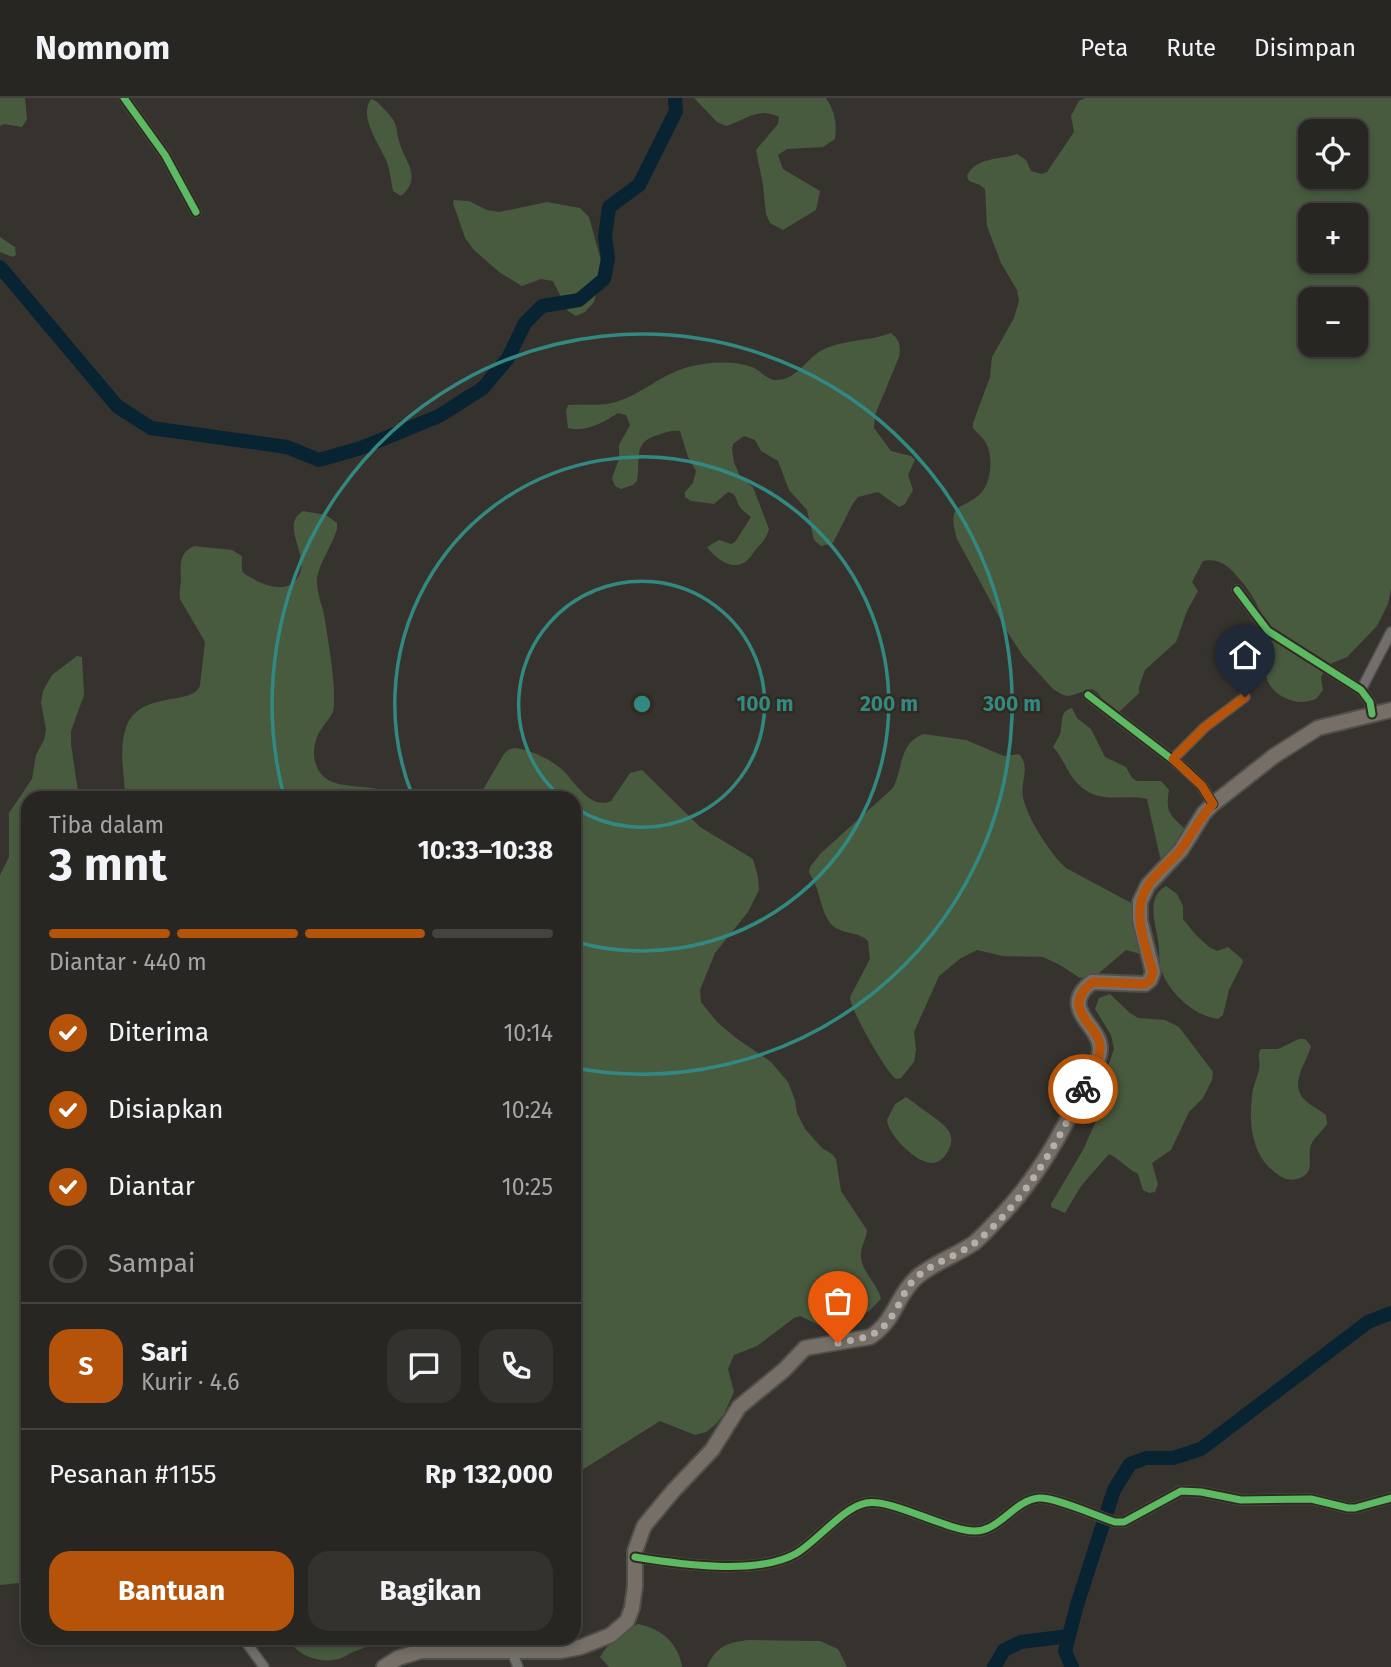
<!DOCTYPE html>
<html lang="id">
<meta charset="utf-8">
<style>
body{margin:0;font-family:"Fira Sans",sans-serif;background:#34322f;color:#f1f3f6;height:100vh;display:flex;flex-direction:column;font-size:26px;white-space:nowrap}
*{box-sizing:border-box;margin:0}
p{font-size:23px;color:#a5a5a5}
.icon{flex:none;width:38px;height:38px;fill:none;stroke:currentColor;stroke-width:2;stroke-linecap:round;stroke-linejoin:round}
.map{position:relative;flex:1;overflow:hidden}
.side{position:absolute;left:21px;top:693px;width:560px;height:854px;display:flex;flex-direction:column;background:#282622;border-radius:21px;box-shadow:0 4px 10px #0003,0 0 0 2px #444340}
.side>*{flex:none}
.controls{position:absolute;left:1298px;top:21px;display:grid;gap:14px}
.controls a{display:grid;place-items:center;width:70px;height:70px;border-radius:14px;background:#282622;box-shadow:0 4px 10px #0003,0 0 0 2px #444340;font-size:35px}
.pin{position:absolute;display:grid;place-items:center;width:60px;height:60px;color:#fff;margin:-72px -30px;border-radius:50% 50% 50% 0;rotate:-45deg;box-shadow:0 0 7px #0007}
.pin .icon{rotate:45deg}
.courier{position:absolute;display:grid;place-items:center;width:70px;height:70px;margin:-35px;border:5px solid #b45309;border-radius:50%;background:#fff;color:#222;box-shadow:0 2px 9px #0007}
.summary em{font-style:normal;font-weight:700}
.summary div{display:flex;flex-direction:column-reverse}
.summary{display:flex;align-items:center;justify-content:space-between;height:119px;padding:0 28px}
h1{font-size:46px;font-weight:700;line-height:52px}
.bar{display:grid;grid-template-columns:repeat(4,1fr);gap:10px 7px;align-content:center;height:84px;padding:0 28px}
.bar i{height:9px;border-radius:5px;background:#444340}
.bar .current{background:#b45309}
.bar p{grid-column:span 4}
.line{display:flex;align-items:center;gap:18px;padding:0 28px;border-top:2px solid #444340}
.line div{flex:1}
.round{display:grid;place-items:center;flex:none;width:74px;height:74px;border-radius:21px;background:#34322f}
ol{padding:0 28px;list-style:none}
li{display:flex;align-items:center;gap:21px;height:77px}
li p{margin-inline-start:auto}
li .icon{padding:7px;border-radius:50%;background:#b45309;color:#fff;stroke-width:4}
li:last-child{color:#a5a5a5}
li i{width:38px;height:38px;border:4px solid #444340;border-radius:50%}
.action{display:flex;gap:14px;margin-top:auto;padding:14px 28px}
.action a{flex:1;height:80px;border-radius:21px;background:#b45309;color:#fff;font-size:28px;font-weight:700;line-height:80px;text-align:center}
.action a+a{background:#34322f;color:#f1f3f6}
header{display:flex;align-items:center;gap:42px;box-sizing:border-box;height:98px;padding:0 35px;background:#282622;border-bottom:2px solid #444340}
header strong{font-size:33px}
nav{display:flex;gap:38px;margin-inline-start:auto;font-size:24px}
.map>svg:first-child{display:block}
.green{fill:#485b3f;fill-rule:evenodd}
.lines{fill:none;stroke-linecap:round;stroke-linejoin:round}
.river{stroke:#082331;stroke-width:14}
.street-casing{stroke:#514f4b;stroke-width:12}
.primary-casing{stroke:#514f4b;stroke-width:18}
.street{stroke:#716e6b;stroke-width:9}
.primary{stroke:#756f67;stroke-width:14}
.cycleway-casing{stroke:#302a21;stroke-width:11}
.cycleway{stroke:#5cba63;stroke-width:7}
.done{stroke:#b3afaa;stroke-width:7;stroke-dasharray:0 12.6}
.route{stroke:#b45309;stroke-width:9}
.ring{fill:none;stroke:#328981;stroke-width:3.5}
.centre{fill:#328981;stroke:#302a21;stroke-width:3.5}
.ring-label{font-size:21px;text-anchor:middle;font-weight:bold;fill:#328981;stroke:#302a21;stroke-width:5;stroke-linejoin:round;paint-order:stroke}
</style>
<header>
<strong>Nomnom</strong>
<nav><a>Peta</a><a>Rute</a><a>Disimpan</a></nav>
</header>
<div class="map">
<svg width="1391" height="1569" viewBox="0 0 1391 1569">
<rect width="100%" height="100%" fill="#36332e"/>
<g class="green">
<polygon points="0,0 25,0 27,21 22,29 4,26 0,28"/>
<path d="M694,0H826C835,14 837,25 835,41L823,49L787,51L778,57L783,71L820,93L816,112L783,132L770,125L766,116L763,87L756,52L778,26L779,19C759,8 745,22 726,28L717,24Z"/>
<path d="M1085,0H1391V491L1388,506L1377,528L1347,559L1325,568L1321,580L1323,592L1316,601C1303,605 1297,605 1285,600C1252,585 1269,542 1261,517C1256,501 1246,488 1235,476C1227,466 1216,460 1203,463L1192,484L1198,493L1187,513L1176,544L1145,572L1139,589V595L1116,617L1097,594L1092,591L1069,598L1063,597L1053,591L1023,558L1005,530L957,441C945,401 965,413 982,394C991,383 993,360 987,347C984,340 978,336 973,330V325L990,279L992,259L1014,220L1019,203L1017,192L1001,165L987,128L985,91L980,87L969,83L967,78C975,59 1000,62 1017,56L1026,62L1031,73L1042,76L1047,74L1074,34L1071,18L1079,3ZM1311,33H1356V79H1311ZM1311,117H1356V163H1311ZM1311,201H1356V247H1311Z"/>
<path d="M371,1C378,3 379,6 384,11C400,28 394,26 400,46C405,64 423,80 401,98L393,93C391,83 390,73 387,64C380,47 358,19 371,1Z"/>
<polygon points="454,102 469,103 487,112 499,114 547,104 580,110 589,119 603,170 594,204 585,214 576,218 568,213 553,183 541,181 522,188 499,174 474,152 465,140 453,105"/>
<polygon points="0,139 15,149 16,157 13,159 0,154"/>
<path d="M891,235C900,242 901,249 899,259L875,317L874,330L891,353L911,358L915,362L908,377L913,392L905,406L899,409L878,394L858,399L852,407L833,445L821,448L814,442L807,412L789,392L778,363L761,353L755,342L744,338L733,346L732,352L734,364L740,379L753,389L769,431C767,439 763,444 757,450C753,455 748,464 741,466C729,471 713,458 707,449L719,442L731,446L735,444L751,419C748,416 742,413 740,409C735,402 738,396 728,394L714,406L691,403L685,399V394L693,385L696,373L688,359L680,333C672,332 666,334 658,337C632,344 641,361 637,383L633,387L621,391L615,388L612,380L619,361V347L630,327L626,317L618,315C604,324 585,335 568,330L566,313L568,307C585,305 600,309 616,304C642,296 662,276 688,269C707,264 733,262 752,269C760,272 766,281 775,282C795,283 804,264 819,254C840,241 868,244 891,235Z"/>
<path d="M303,413L326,417L337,425V431C332,448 320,463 317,480C316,495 323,508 325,522C329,550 335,579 334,607C334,618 327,621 322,630C312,644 310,666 324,679C341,694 377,683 399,700H125C125,677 118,652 126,630C139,591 194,609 200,587L205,544L180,501C179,495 180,490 181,484C181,469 177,456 194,448L232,452L242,458C242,463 241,470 243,474C246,478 253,480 257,483C272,490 292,495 300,475C308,455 280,427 303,413Z"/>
<polygon points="77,558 82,559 84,597 71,633 71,646 79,700 28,700 28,1484 0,1487 0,777 9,759 9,715 32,681 36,657 44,642 46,631 41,605 43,593 52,577"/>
<path d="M1072,610L1077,620L1091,631L1105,659L1126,669L1132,680L1137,683H1161L1169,692C1165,715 1170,717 1186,732L1163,761L1160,759L1147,701C1124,695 1099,708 1078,686C1067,675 1063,659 1053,649C1056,643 1061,637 1061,631C1063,620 1060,614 1072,610Z"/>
<path d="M924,636L966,642L1004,658L1019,656C1031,669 1020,684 1023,699C1027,720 1051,757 1066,770L1135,807L1142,846L1141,856L1126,852L1098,876L1080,880L1060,867L1043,859L1003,858L977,852L961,860L939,878L914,934L916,952L914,964L901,980L896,981C886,974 850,911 850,899L870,861L868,843C858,833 843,837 832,827C820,815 821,791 809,775L810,769L820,756L893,690C903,671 899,644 924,636Z"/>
<path d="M514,650C528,651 548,660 559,669C573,679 588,713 611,703L630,675L642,672L700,729L753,761L758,779L759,792L748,814L715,855L700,892L701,904L717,924L736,940L771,964L788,984L795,1002L797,1015L805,1031L822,1050L832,1056L836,1061L841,1093L867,1132C866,1143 860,1149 861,1160C863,1176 878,1186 881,1201L868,1214L828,1229L821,1228L800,1218L794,1220L757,1248L734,1257L728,1271L734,1294L724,1316L716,1326L706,1334L695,1337L660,1323L574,1377V700H478L504,656L508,652Z"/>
<path d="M1166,788L1177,796L1183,808V821L1195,836L1209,849L1217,853L1228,849L1242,861L1243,864L1229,892L1223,917L1218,921C1195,918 1170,896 1162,874C1158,864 1160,852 1158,842C1155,824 1146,799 1166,788Z"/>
<path d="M1110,896L1130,915L1138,920L1165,922L1179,929L1213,974L1212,982L1203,1000L1189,1014L1171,1052L1152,1065L1158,1086L1155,1094L1149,1095L1143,1092L1138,1076C1126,1070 1120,1061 1109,1056L1081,1088L1065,1115L1051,1109V1106L1083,1052L1109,994L1106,974L1114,951L1111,937L1095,911L1099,900Z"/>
<path d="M1299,941H1305L1311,948C1306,967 1287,987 1307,1004C1313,1009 1320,1012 1326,1017L1327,1026C1323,1033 1314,1039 1311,1047C1307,1057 1314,1070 1305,1077C1298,1083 1287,1083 1280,1078C1250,1059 1248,1023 1253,991C1255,984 1258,977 1259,971C1261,963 1256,958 1261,951H1278Z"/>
<path d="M906,999C914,1004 920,1010 928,1015C941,1025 959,1034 948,1053C945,1059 939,1065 932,1065C916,1065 888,1037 887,1022L895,1006Z"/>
<path d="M638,1526C662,1531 678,1545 682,1569H609L600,1559C610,1543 621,1532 638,1526Z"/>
<path d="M286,1540H389C377,1545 365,1549 353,1554C348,1556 344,1560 338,1561C318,1566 298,1557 286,1540Z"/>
<path d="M748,1542L820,1543L838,1551L847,1569H707C716,1548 727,1545 748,1542Z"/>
</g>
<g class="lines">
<g class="river">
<polyline points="0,169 117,308 151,330 287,349 319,362 361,350 439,318 483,290 508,260 525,225 542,208 579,202 604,181 608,160 605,139 609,109 639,87 676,13 675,0"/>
<polyline points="994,1569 1004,1552 1021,1544 1069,1538"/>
<polyline points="1072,1569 1065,1553 1077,1507 1114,1392 1130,1366 1146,1360 1173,1360 1201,1351 1368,1224 1391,1215"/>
</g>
<defs>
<g id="street">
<polyline points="124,0 165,57 196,114"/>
<polyline points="1237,492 1268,533 1361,592 1370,604 1372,616"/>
<polyline points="1361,592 1391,534"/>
<polyline points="1088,597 1186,672 1202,688 1213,706"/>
<polyline points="1173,661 1205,629 1245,599"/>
<path d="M635,1459C678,1466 758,1478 797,1455C818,1442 844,1409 866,1405C891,1400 945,1432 974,1433C999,1434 1014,1402 1039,1400C1055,1399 1097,1418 1115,1424H1124L1181,1393L1201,1394L1241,1402L1311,1401L1348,1410H1355L1391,1400"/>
<polyline points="243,1540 264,1569"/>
<polyline points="512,1554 518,1569"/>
</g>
<path id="primary" d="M384,1569L398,1560L421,1553H560L581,1549L611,1537L627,1523L632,1510L635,1488V1453L644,1428L674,1392L712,1352L739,1309L784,1272L805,1250L870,1239C895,1223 896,1199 915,1181C929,1167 957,1157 974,1145C984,1137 992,1127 1001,1118C1036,1081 1060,1039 1082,993C1088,981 1101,963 1100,949C1099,927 1058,910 1092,884L1145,886L1150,882L1153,874L1140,822V804L1148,787L1181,752L1204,715L1213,706L1274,658L1318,630L1391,612"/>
</defs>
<use href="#street" class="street-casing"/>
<use href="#primary" class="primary-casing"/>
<use href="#street" class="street"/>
<use href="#primary" class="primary"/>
<defs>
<g id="cycleway">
<polyline points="124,0 165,57 196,114"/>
<polyline points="1237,492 1268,533 1361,592 1370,604 1372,616"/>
<polyline points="1088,597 1186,672 1202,688 1213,706"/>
<path d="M635,1459C678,1466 758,1478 797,1455C818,1442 844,1409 866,1405C891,1400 945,1432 974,1433C999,1434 1014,1402 1039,1400C1055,1399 1097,1418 1115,1424H1124L1181,1393L1201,1394L1241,1402L1311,1401L1348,1410H1355L1391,1400"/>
</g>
</defs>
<use href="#cycleway" class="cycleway-casing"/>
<use href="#cycleway" class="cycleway"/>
</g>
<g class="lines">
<path class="done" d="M838,1245C875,1238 883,1237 901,1202C905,1194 909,1186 916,1180C931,1165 958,1158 976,1144C1023,1106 1058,1045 1083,991"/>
<path class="route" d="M1083,991C1089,979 1101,962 1100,948C1099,927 1058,910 1093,884L1145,886L1150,883L1153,874C1145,846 1130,812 1149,786C1157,774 1169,765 1179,754C1191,739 1199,720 1213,706L1202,688L1173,661L1205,629L1245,599"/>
</g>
<g class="ring">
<path d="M562 700A123 123 0 1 1 574 709"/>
<path d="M413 699A247 247 0 1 1 576 844"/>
<path d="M284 699A370 370 0 1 1 575 970"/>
</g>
<circle cx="642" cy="606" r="10" class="centre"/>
<g class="ring-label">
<text x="765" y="613">100 m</text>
<text x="889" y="613">200 m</text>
<text x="1012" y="613">300 m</text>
</g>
</svg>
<div class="controls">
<a><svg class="icon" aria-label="locate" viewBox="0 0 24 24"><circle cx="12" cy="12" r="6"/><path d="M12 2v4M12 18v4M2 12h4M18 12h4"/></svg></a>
<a>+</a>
<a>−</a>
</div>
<div class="pin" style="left:838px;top:1245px;background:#ea580c"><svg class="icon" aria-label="bag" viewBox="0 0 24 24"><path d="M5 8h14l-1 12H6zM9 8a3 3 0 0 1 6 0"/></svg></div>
<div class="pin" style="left:1245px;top:599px;background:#1f2937"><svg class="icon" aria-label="home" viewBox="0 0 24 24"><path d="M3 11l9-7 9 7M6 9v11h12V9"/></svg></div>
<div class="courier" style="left:1083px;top:991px"><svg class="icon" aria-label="bike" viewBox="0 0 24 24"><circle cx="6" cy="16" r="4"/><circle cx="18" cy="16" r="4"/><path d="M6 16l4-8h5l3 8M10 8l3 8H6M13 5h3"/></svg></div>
<section class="side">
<div class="summary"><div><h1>3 mnt</h1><p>Tiba dalam</p></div><em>10:33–10:38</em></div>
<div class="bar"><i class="current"></i><i class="current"></i><i class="current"></i><i></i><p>Diantar · 440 m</p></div>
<ol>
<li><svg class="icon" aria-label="check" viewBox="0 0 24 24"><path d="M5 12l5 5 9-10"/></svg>Diterima<p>10:14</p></li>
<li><svg class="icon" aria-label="check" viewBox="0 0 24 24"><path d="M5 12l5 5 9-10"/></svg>Disiapkan<p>10:24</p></li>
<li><svg class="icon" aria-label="check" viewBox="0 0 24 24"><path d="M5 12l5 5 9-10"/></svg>Diantar<p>10:25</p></li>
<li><i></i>Sampai</li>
</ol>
<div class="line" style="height:126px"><b class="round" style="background:#b45309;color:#fff">S</b><div><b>Sari</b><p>Kurir · 4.6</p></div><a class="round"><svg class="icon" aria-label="chat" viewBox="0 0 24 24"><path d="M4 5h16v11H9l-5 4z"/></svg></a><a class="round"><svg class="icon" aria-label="phone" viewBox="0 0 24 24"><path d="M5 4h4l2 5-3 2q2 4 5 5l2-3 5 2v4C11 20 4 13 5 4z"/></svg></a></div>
<div class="line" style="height:91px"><div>Pesanan #1155</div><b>Rp 132,000</b></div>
<div class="action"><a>Bantuan</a><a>Bagikan</a></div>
</section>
</div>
